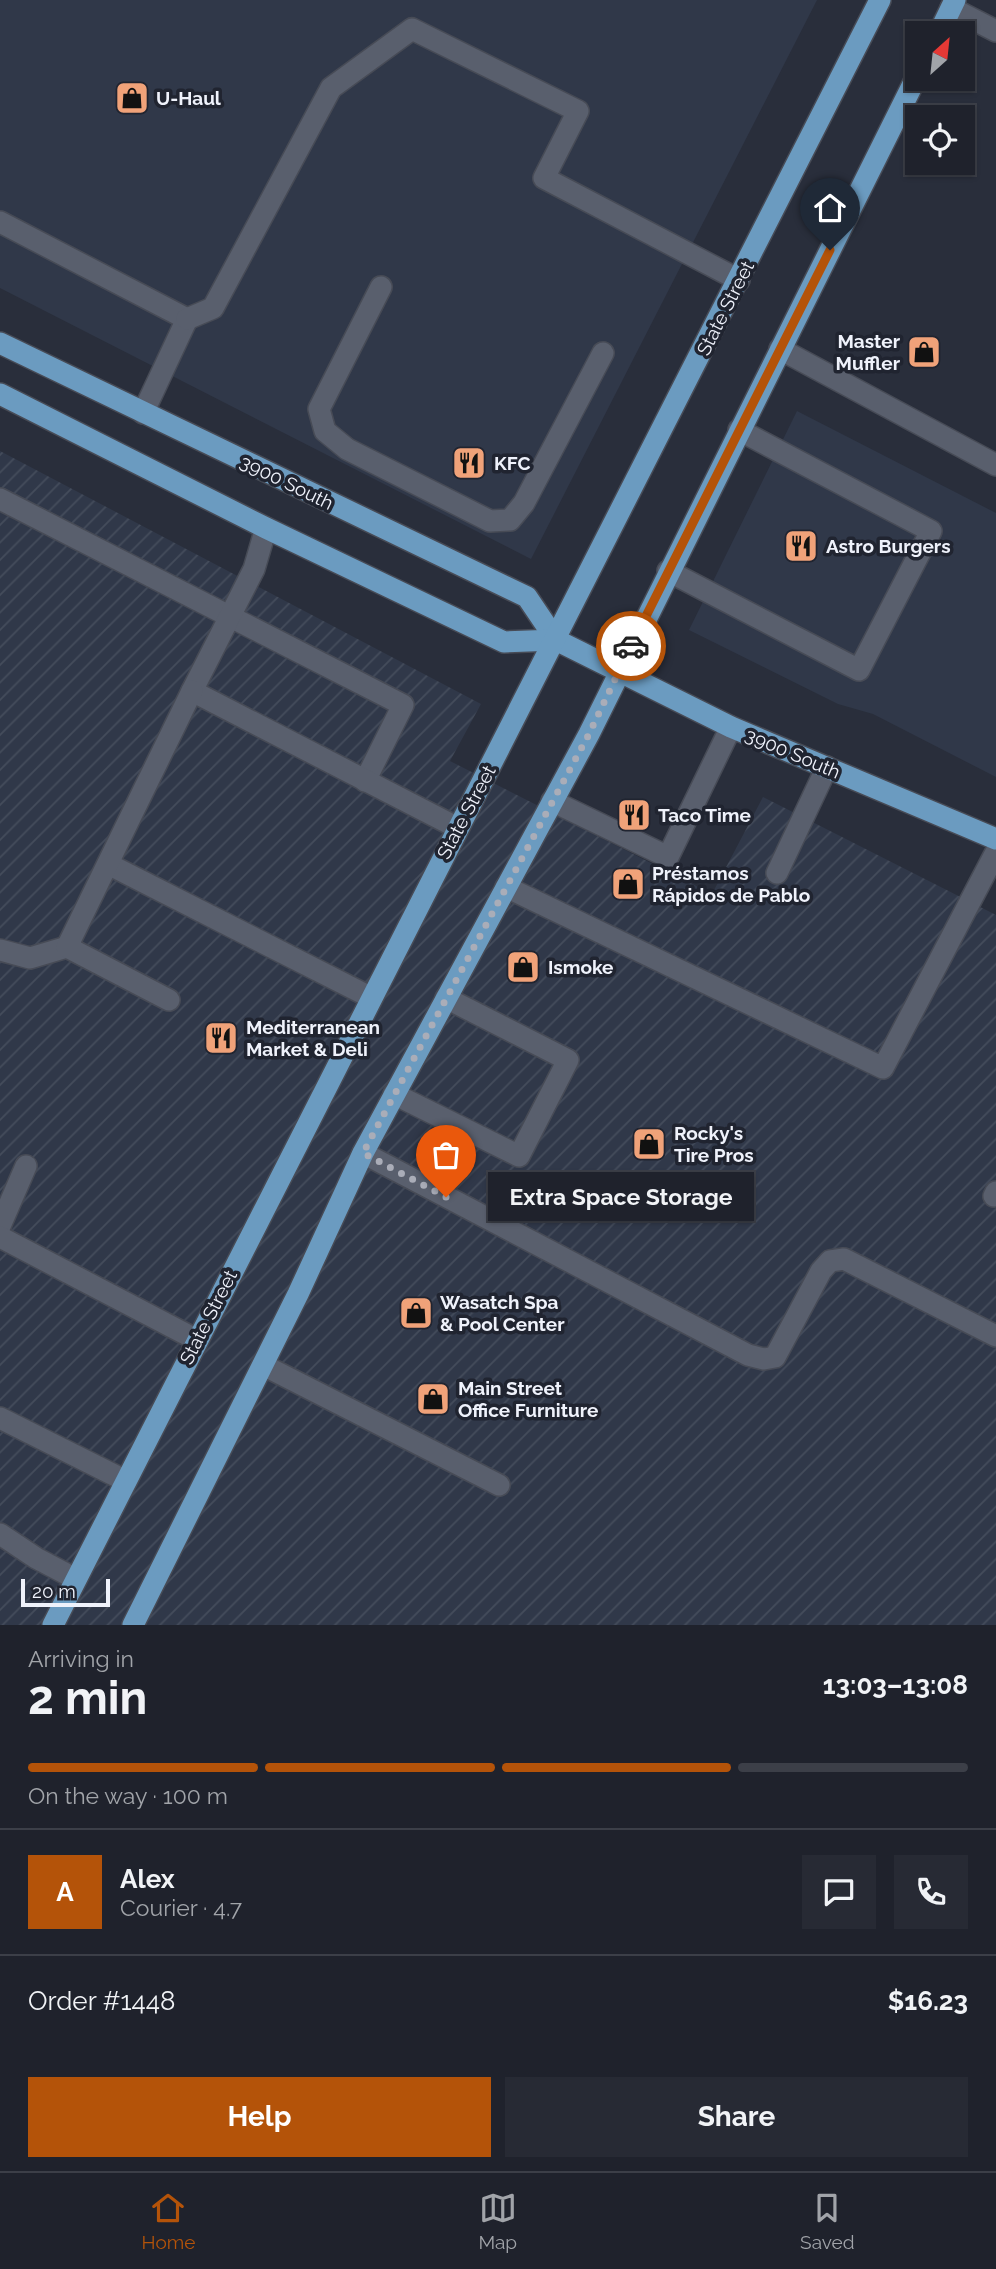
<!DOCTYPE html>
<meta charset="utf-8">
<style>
body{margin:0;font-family:Raleway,sans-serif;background:#272a34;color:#f1f3f6;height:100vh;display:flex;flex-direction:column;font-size:26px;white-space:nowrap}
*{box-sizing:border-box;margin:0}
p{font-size:23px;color:#a1a4a9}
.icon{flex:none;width:38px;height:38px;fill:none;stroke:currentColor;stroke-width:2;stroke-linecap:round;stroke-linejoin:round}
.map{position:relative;height:1625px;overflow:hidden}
.panel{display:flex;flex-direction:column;background:#1f222c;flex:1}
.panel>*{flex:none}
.needle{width:46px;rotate:27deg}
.fabs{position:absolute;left:905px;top:21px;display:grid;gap:14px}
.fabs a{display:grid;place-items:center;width:70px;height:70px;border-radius:0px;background:#1f222c;box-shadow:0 2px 5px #0004,0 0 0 2px #3c3f48;font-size:35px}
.scale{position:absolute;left:21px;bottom:18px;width:89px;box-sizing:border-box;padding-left:7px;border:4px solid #eff2fb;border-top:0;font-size:19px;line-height:24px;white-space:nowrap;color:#eff2fb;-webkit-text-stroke:5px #202430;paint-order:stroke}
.pin{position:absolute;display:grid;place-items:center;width:60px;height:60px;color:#fff;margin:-72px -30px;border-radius:50% 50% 50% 0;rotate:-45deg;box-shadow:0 0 7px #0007}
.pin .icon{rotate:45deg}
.courier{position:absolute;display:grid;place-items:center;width:70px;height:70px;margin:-35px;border:5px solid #b45309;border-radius:50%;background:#fff;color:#222;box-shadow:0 2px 9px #0007}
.bubble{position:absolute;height:49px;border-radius:0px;background:#1f222c;box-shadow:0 2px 5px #0004,0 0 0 2px #3c3f48;font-size:23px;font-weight:700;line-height:49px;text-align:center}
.head em{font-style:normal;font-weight:700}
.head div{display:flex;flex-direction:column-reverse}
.head{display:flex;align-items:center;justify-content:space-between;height:119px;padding:0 28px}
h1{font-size:46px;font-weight:700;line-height:52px}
.bar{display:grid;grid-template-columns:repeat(4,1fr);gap:10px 7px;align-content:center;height:84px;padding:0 28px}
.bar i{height:9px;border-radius:5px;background:#3c3f48}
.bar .selected{background:#b45309}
.bar p{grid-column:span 4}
.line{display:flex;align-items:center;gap:18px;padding:0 28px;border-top:2px solid #3c3f48}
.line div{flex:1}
.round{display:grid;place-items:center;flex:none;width:74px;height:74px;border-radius:0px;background:#272a34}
.button{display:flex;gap:14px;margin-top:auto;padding:14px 28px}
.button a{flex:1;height:80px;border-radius:0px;background:#b45309;color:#fff;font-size:28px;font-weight:700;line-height:80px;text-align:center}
.button a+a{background:#272a34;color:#f1f3f6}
.tabs{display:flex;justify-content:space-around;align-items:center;height:98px;border-top:2px solid #3c3f48;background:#1f222c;font-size:19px;color:#a1a4a9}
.tabs a{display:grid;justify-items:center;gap:4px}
.tabs .selected{color:#b45309}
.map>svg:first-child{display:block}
.built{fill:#303849}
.industrial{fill:url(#industrial-furrows)}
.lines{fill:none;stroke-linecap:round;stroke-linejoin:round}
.minor-casing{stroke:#474b56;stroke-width:24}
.major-casing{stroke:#474b56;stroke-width:24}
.minor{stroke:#595f6d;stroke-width:21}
.major{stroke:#6b9bc0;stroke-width:21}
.done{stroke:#aaadb8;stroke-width:7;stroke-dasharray:0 12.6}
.route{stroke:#b45309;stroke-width:9}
.labels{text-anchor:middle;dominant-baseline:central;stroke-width:7;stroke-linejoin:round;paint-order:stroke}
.poi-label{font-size:19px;font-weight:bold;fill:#eff2fb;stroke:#202430;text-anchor:start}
.street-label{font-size:19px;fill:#eff2fb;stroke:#202430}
</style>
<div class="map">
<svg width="996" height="1625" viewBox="0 0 996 1625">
<defs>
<pattern id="industrial-furrows" width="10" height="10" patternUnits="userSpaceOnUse" patternTransform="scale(1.75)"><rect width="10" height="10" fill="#303849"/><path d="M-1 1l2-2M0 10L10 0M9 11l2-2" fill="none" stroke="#444c5b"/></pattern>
</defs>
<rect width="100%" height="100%" fill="#292e3b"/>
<g class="built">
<polygon points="0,0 817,0 531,559 0,288"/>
<polygon points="797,411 996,513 996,777 873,714 838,704 689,630"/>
</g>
<polygon class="industrial" points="0,451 481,704 450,761 712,894 763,797 996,915 996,1625 0,1625"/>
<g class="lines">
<defs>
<g id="minor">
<polyline points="951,8 996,31"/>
<polyline points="0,222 187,319 143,413"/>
<polyline points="381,287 319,409 325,431 347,449 490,521 510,520 524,503 603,353"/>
<polyline points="187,319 213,308 331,88 412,29 578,111 544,178 739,280"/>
<polyline points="780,349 996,465"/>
<polyline points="0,499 403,705 365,781"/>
<polyline points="266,528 254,569 192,691 458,828"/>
<polyline points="668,571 859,670 931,531 739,430"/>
<polyline points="552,801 668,857 731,727"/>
<polyline points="108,864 370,997"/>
<polyline points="777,873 827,767"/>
<polyline points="506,887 883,1068 996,852"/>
<polyline points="0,950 30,958 67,947"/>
<polyline points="169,1000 67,947 192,691"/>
<polyline points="394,1094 519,1156 568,1060 446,998"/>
<polyline points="363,1153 748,1355 764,1359 775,1357 821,1271 830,1261 844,1259 996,1336"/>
<polyline points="994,1196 996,1192"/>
<polyline points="0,1226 26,1166"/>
<polyline points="0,1237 197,1340"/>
<polyline points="263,1365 499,1485"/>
<polyline points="0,1418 126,1481"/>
<polyline points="0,1534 36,1558 76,1579"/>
</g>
<g id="major">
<polyline points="939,33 955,0"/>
<polyline points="0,343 527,597 556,640"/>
<polyline points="0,394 266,528 504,642 556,640 731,727 996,839"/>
<polyline points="53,1625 880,0"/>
<polyline points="133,1625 298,1294 363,1153 589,734 917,76"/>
</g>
</defs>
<use href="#minor" class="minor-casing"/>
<use href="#major" class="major-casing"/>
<use href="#minor" class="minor"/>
<use href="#major" class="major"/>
</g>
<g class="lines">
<polyline class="done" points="446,1197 363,1153 589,734 631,646"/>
<polyline class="route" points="631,646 830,250"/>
</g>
<defs>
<symbol id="shop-square" viewBox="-11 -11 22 22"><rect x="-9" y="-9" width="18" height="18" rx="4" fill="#f0a279" stroke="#202430"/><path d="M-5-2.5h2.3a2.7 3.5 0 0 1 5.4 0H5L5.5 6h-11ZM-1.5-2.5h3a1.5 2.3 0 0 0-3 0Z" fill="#111"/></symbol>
<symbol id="restaurant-square" viewBox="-11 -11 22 22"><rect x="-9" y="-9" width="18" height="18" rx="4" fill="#f0a279" stroke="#202430"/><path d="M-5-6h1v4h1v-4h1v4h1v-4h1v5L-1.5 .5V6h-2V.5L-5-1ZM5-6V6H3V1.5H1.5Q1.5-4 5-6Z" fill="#111"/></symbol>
</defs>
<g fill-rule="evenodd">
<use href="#shop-square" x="113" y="79" width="38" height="38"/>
<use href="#shop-square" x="905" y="333" width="38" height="38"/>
<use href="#restaurant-square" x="450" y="444" width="38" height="38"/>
<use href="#restaurant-square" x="782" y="527" width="38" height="38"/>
<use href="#restaurant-square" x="615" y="796" width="38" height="38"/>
<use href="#shop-square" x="609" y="865" width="38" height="38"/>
<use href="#shop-square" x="504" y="948" width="38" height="38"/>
<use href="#restaurant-square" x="202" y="1019" width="38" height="38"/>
<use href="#shop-square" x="630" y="1125" width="38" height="38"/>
<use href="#shop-square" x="397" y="1294" width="38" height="38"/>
<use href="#shop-square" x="414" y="1380" width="38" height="38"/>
</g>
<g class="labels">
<g class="poi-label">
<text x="156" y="98">U-Haul</text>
<text x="900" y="341" text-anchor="end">Master<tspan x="900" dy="22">Muffler</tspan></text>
<text x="494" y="463">KFC</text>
<text x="826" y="546">Astro Burgers</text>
<text x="658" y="815">Taco Time</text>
<text x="652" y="873">Préstamos<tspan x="652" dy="22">Rápidos de Pablo</tspan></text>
<text x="548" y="967">Ismoke</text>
<text x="246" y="1027">Mediterranean<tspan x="246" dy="22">Market &amp; Deli</tspan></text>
<text x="674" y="1133">Rocky's<tspan x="674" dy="22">Tire Pros</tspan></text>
<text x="440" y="1302">Wasatch Spa<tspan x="440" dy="22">&amp; Pool Center</tspan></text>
<text x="458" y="1388">Main Street<tspan x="458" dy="22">Office Furniture</tspan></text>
</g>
<g class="street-label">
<text transform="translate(725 308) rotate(-63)">State Street</text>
<text transform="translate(287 482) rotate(26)">3900 South</text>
<text transform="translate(793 753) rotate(23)">3900 South</text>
<text transform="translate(466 812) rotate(-62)">State Street</text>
<text transform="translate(208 1317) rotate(-63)">State Street</text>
</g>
</g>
</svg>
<div class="fabs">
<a><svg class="needle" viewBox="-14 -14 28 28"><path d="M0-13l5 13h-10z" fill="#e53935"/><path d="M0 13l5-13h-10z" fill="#a1a4a9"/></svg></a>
<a><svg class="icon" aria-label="locate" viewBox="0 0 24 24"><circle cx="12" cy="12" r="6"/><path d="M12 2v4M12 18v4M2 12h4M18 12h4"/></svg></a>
</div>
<div class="scale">20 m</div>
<div class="pin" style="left:446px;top:1197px;background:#ea580c"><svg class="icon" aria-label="bag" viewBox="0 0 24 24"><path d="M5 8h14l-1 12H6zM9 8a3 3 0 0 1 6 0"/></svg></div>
<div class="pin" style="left:830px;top:250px;background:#1f2937"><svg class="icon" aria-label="home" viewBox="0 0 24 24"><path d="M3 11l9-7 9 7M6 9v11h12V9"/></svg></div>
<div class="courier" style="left:631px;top:646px"><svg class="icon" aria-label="car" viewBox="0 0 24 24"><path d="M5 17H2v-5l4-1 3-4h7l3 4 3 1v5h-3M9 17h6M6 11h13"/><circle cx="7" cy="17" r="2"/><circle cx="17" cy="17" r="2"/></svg></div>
<div class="bubble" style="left:488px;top:1172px;width:266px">Extra Space Storage</div>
</div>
<section class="panel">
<div class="head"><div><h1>2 min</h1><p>Arriving in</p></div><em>13:03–13:08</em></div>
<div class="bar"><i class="selected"></i><i class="selected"></i><i class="selected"></i><i></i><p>On the way · 100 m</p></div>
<div class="line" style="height:126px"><b class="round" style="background:#b45309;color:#fff">A</b><div><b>Alex</b><p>Courier · 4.7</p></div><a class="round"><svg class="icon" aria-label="chat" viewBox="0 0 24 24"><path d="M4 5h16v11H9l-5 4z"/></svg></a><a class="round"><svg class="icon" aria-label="phone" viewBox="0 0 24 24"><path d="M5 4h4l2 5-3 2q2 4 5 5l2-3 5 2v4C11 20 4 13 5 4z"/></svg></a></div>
<div class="line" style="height:91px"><div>Order #1448</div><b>$16.23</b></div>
<div class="button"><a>Help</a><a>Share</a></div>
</section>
<nav class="tabs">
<a class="selected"><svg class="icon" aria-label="home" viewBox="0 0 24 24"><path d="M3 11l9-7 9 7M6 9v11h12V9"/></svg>Home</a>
<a><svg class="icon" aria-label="map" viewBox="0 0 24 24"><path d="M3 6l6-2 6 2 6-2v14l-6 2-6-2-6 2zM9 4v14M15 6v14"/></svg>Map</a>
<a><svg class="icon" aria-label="saved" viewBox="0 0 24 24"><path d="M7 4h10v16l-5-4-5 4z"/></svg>Saved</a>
</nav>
